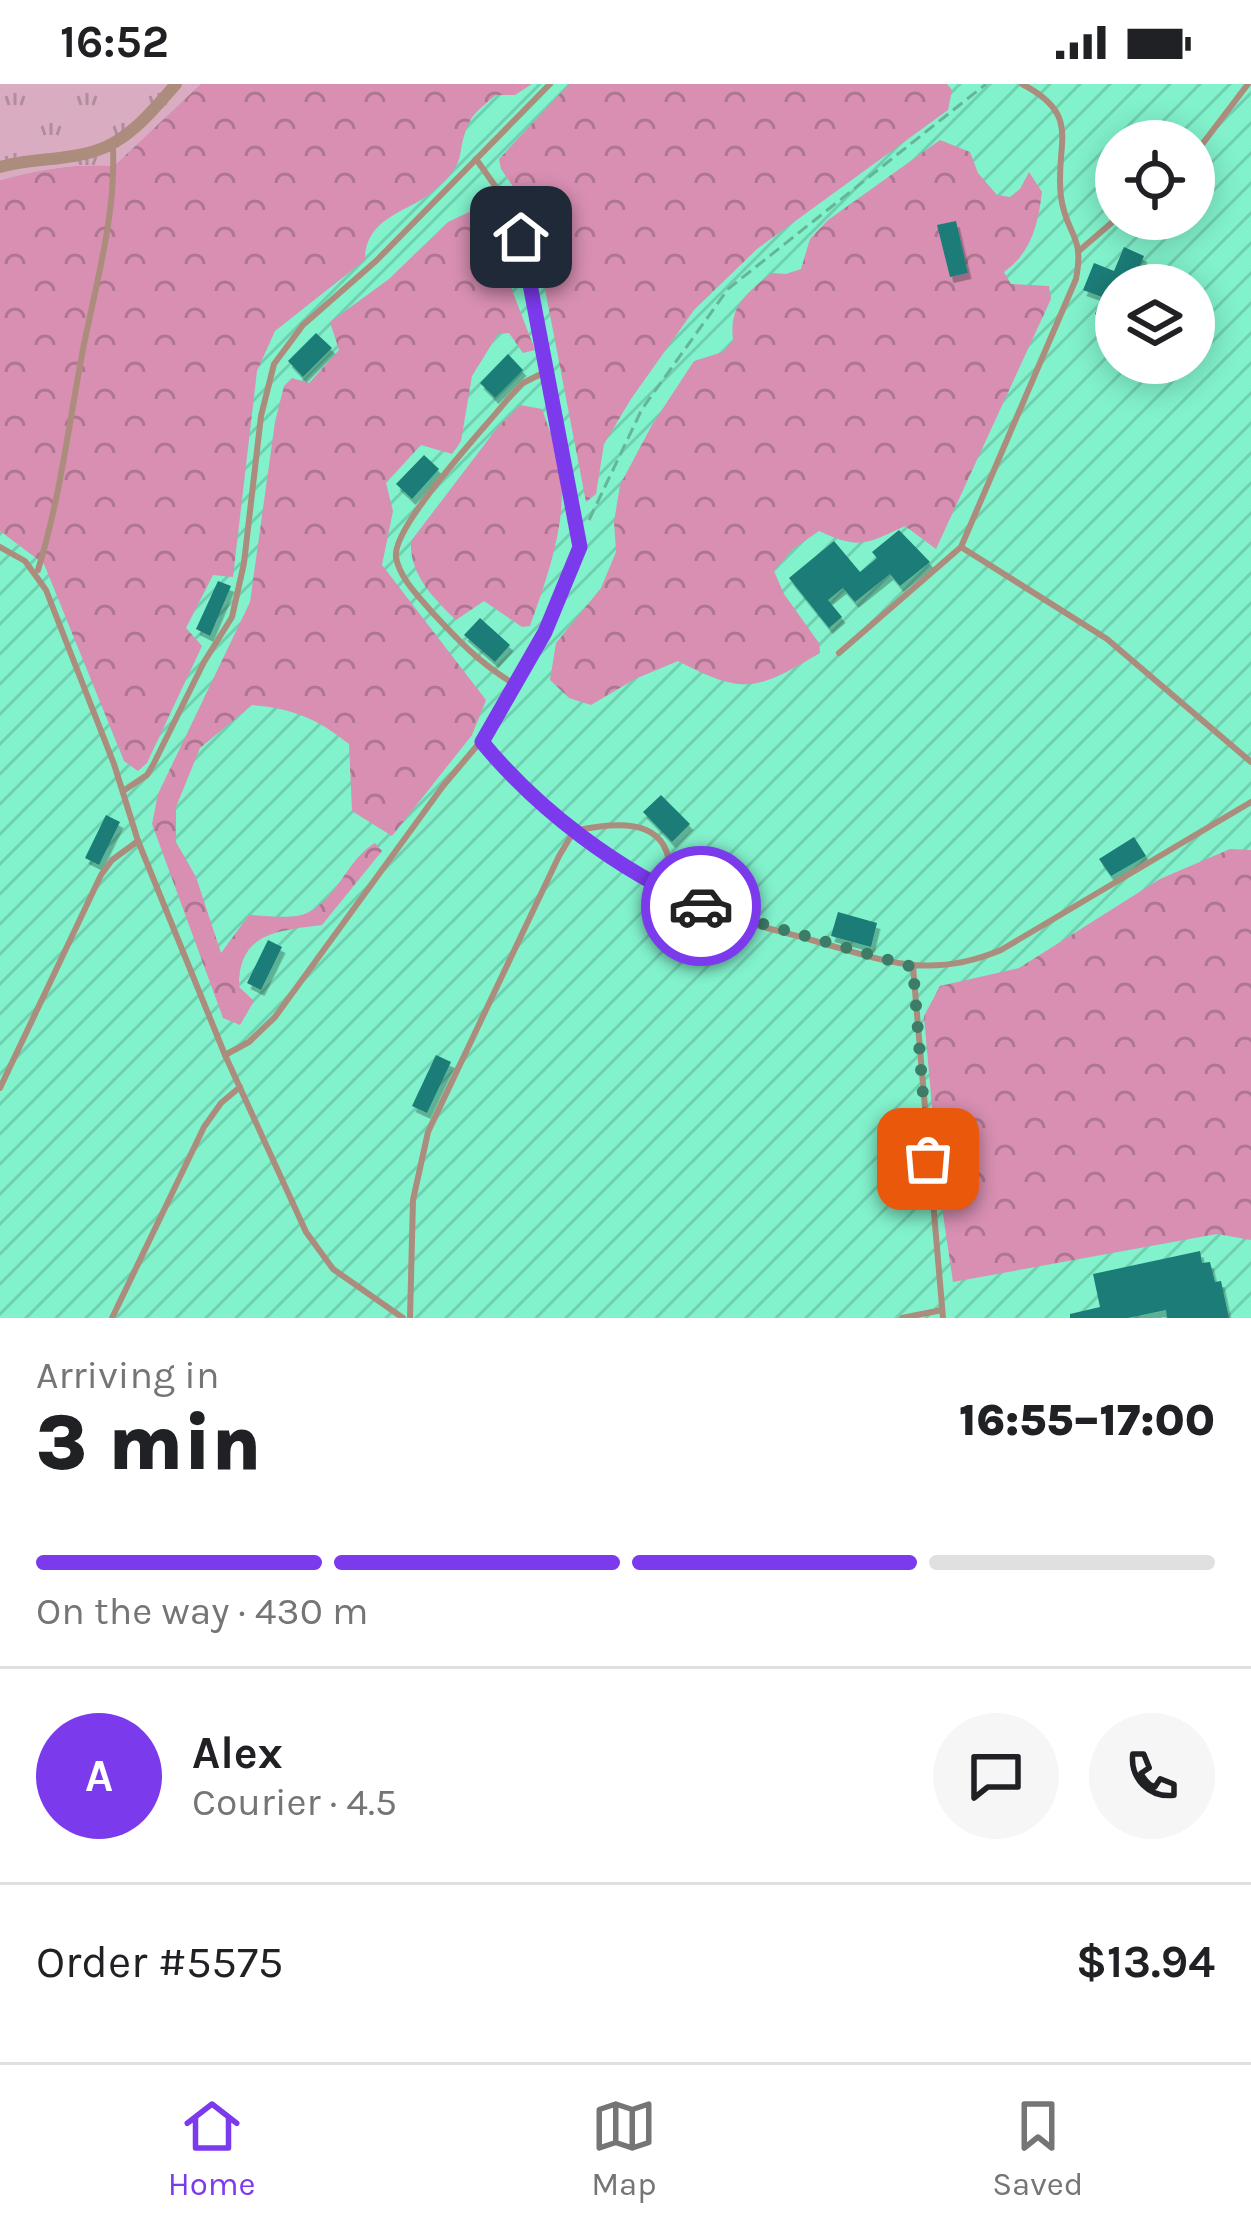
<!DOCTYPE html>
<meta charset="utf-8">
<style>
body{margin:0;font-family:Karla,sans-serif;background:#f6f6f6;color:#202124;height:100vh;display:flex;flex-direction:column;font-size:45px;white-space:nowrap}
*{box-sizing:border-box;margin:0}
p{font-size:39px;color:#757577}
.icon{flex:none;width:66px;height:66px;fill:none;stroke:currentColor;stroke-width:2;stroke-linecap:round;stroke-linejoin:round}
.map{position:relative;height:1234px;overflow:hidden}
.sheet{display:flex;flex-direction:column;background:#fff;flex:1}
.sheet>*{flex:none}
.fabs{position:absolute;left:1095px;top:36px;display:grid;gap:24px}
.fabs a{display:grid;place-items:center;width:120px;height:120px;border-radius:50%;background:#fff;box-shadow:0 6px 30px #0003;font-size:60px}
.pin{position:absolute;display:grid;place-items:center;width:102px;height:102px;color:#fff;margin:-51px;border-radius:24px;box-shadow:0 6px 18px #0006}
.courier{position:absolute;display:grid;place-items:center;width:120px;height:120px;margin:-60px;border:9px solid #7c3aed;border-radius:50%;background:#fff;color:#222;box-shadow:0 3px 15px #0007}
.head em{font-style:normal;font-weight:800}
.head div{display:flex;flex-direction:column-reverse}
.head{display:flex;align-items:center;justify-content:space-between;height:204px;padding:0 36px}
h1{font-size:78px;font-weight:800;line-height:90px}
.bar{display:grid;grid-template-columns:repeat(4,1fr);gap:18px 12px;align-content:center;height:144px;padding:0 36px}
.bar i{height:15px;border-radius:9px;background:#e0e0e0}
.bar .active{background:#7c3aed}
.bar p{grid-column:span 4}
.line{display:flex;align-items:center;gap:30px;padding:0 36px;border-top:3px solid #e0e0e0}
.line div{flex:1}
.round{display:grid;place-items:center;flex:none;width:126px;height:126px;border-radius:63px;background:#f6f6f6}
.status{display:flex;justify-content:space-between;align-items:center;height:84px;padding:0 60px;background:#fff;direction:ltr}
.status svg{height:33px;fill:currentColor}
.dock{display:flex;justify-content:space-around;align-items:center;height:168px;border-top:3px solid #e0e0e0;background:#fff;font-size:33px;color:#757577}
.dock a{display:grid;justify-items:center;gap:6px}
.dock .active{color:#7c3aed}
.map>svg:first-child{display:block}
.industrial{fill:url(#industrial-furrows);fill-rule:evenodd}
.grass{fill:url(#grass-tufts)}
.forest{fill:url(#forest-crowns)}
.building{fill:#1a7d78;filter:url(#shadow)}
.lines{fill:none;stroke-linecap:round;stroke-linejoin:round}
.path{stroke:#65b599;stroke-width:3;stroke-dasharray:12 6;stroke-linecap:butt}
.service{stroke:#ac8d7d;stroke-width:6}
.minor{stroke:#ac8d7d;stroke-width:12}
.done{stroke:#3d7d68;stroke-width:12;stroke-dasharray:0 21.6}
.route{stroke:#7c3aed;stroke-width:15}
</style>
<div class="status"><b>16:52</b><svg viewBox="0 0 49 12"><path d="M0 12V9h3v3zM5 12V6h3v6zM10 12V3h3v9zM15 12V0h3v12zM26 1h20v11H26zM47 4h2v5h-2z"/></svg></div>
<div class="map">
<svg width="1251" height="1234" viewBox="0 0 1251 1234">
<defs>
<pattern id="industrial-furrows" width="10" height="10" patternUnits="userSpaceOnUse" patternTransform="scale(3)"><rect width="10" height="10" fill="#82f2cc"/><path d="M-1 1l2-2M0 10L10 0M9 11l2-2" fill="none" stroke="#6fd0af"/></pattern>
<pattern id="grass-tufts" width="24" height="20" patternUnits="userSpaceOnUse" patternTransform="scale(3)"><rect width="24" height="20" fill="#daacc1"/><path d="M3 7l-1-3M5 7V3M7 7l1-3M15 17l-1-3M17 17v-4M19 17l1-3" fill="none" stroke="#af8d9d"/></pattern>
<pattern id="forest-crowns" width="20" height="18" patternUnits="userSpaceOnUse" patternTransform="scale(3)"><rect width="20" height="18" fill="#d88fb2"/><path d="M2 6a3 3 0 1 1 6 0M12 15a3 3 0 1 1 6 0" fill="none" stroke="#ae7691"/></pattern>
<filter id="shadow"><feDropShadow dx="3.5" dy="6" stdDeviation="0" flood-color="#0004"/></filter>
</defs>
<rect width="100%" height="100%" fill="#97fcd8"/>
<path class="industrial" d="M484,0H1251V1234H0V400ZM1116,57H1194V135H1116ZM1116,201H1194V279H1116Z"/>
<path class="grass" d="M0,0H201V1L114,82C76,79 37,86 0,96Z"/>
<g class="forest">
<path d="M201,0H532L515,11H496C487,19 473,29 469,39C454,72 470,75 436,105C410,129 366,131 365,176L275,247L257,287L233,493L213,491L186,544L202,562L147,679L138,687L124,677L44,480L0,447V96C37,86 76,79 114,82Z"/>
<polygon points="569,0 947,0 952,6 948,26 757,165 694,226 631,315 604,360 596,410 586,418 530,127 501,85 499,75"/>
<path d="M940,56L970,68L978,89L997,111L1010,113L1020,105L1029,88L1042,108C1038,140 1032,168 1004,188L1011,200L1049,202L1051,215L936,465L905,442C866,460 860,466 819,447L793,465L774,487L784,510L819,559L820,569C757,606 745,612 678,577L635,595L591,621L569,614L550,596L556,559L601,504L616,468L614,438L620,401L652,341L694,277L723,268L733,256C729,221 746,211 771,189L786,190L801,185L810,155L828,136Z"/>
<path d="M488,119L506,148L512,206L535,266L523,269L509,249L498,250L472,292L461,357L452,370L421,361L386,399L393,427L382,481L486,616L472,651L392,752L352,727L349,660C318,635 292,624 252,621L200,664L176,723V758L196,793L221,869L249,831C265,831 292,836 307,829C337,816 347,775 375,759L382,767L322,841C278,847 238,848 239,903L254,917L240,941L223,934L152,740L158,710L250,518L275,338L284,302L292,294L309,299L339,266L330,238L389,195L448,138Z"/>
<path d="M520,321L542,325C548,343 556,362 559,381C570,432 547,494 530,542L522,543L484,517L456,536C433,514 409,490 411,457L497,344Z"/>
<polygon points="1230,765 1251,766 1251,1156 1217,1150 953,1198 939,1103 924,932 940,902 1019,884 1160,795"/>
</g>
<g class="building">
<polygon points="956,137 968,189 950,193 937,141"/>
<polygon points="1124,163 1144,172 1132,201 1116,201 1116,239 1095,230 1102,213 1083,206 1094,179 1114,187"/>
<polygon points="316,249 332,264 303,293 288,277"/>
<polygon points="508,270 523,286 495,314 480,299"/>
<polygon points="424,371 439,385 412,415 396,400"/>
<polygon points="899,446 930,478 900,502 890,490 855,518 843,504 828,516 842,533 829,544 789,494 834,457 860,488 877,474 872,468"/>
<polygon points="218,497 231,502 210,552 196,545"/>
<polygon points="480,534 510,561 495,578 464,551"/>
<polygon points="661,711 690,740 672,758 643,728"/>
<polygon points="106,731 120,738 99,781 85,774"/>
<polygon points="1134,753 1146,772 1111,792 1099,775"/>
<polygon points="838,828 877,839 871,863 831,852"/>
<polygon points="268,856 282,863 261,906 247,899"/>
<polygon points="436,971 451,978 427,1029 412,1022"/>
<polygon points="1200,1167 1202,1179 1210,1178 1215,1198 1221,1197 1229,1234 1167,1234 1166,1226 1128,1234 1070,1234 1070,1230 1100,1223 1093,1190"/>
</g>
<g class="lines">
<polyline class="path" points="589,436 642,325 728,205 986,0"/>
<g class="service">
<polyline points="1194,71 1248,0"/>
<polyline points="1080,166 1116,135"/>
<polyline points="0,463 25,477 46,506 114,680 138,757 225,971 306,1148 333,1185 403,1234"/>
<polyline points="961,463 1107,555 1251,678"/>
<path d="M38,486C59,418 68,347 81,276C94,206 116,135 113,64"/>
<path d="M839,569L961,463L1076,195C1085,150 1066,151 1061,113C1054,60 1084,32 1022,0"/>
<path d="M514,600C478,578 459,557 431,527C418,512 399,493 396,473C392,442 484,345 507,316L523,299L547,287"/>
<path d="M482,659C532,719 599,769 667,807C712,832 766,843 815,857C885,877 929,896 1001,866L1251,718"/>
<polyline points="123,707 147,691 153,681 204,578 232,533 244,479 261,332 274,280 303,241 376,177 550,0"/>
<polyline points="913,883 943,1234"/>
<polyline points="225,971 249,958 275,933 443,702 492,644 545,547 575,481 580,446 521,153 510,123 476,75"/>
<polyline points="0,1004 101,791 112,776 138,757"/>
<polyline points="112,1234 204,1043 221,1019 240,1003"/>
<path d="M410,1234L413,1116L428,1048L559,772L574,747C629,735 680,736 668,808"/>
<polyline points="902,1234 942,1226"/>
</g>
<path class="minor" d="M0,83C31,74 65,77 95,67C129,57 153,26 176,0"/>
</g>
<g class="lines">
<polyline class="done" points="701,822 913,883 928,1075"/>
<path class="route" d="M521,153L580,463L545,548L482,658C539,727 619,787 701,822"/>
</g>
</svg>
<div class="fabs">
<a><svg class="icon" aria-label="locate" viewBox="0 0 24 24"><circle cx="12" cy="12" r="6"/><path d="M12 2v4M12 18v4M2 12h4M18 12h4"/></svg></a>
<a><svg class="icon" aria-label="layers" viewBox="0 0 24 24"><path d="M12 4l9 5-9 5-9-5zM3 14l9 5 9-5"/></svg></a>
</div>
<div class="pin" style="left:928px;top:1075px;background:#ea580c"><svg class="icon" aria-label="bag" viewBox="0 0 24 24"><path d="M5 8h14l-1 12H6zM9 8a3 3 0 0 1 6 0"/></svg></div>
<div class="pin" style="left:521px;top:153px;background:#1f2937"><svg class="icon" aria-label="home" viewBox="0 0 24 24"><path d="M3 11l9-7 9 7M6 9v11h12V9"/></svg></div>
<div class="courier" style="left:701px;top:822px"><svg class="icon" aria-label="car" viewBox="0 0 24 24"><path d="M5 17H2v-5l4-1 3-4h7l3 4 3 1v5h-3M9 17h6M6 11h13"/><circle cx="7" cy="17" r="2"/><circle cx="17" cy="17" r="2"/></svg></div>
</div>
<section class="sheet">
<div class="head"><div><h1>3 min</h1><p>Arriving in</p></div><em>16:55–17:00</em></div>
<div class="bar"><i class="active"></i><i class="active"></i><i class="active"></i><i></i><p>On the way · 430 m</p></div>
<div class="line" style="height:216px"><b class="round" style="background:#7c3aed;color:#fff">A</b><div><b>Alex</b><p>Courier · 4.5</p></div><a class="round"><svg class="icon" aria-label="chat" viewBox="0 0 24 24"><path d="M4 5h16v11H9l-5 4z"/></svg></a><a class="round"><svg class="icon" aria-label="phone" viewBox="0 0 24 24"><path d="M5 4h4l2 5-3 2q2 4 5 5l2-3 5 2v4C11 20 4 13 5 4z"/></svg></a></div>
<div class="line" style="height:156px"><div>Order #5575</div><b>$13.94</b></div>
</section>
<nav class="dock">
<a class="active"><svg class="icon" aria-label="home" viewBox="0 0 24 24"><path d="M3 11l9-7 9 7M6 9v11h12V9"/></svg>Home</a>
<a><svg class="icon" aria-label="map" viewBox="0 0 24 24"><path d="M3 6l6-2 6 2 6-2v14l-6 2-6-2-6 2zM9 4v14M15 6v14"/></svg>Map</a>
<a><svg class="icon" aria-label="saved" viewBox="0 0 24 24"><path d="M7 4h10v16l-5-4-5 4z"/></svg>Saved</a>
</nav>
